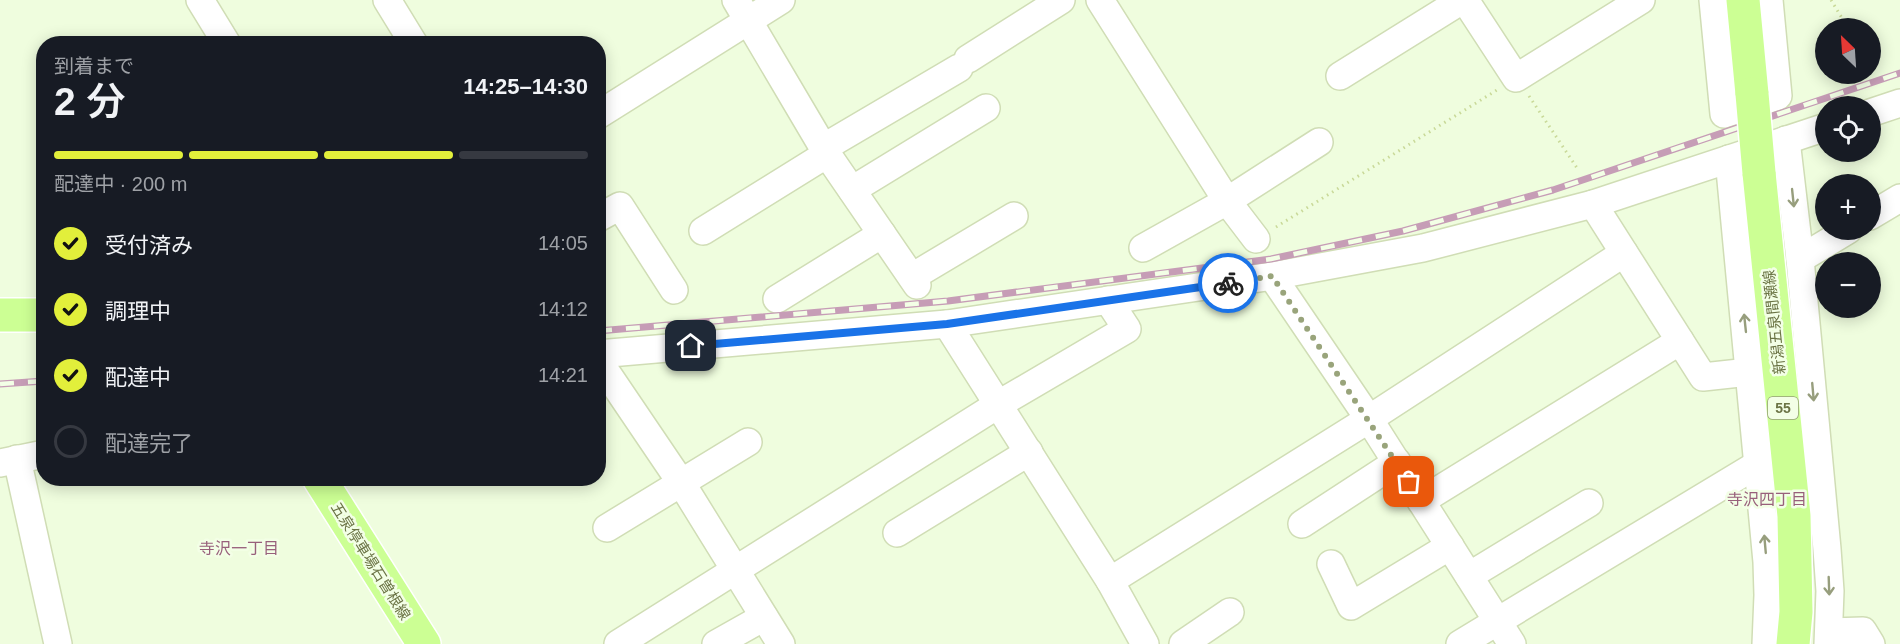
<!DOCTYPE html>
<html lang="ja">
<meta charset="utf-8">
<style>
body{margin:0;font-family:Helvetica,"Noto Sans JP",sans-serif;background:#242831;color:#f1f3f6;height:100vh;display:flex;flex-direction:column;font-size:22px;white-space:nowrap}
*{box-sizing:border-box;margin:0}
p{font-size:20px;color:#9ea1a6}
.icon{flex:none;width:33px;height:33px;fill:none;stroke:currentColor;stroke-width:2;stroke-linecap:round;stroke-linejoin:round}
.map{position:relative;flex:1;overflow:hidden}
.panel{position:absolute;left:36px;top:36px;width:570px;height:450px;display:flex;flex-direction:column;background:#171b24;border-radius:24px;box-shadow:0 3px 15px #0003}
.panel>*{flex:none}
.needle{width:39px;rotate:335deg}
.buttons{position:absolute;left:1815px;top:18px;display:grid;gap:12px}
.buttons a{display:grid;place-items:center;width:66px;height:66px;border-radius:50%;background:#171b24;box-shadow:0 3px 15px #0003;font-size:30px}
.pin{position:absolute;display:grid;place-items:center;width:51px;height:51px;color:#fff;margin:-26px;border-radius:12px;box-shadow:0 3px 9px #0006}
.courier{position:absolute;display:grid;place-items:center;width:60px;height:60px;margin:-30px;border:4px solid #1a73e8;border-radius:50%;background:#fff;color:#222;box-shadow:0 2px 8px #0007}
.summary em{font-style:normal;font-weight:600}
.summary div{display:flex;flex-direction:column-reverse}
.summary{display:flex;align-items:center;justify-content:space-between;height:102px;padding:0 18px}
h1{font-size:39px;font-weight:600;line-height:45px}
.bar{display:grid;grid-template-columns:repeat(4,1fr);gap:9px 6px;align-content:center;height:72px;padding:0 18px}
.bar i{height:8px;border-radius:4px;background:#363941}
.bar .current{background:#e2ef3b}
.bar p{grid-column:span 4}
ol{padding:0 18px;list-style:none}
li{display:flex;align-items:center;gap:18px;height:66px}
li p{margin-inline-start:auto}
li .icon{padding:6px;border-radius:50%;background:#e2ef3b;color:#111;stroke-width:4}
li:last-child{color:#9ea1a6}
li i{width:33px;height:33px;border:3px solid #363941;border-radius:50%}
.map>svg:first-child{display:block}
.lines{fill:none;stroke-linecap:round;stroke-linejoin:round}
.minor-casing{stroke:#d0ddb5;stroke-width:30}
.major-casing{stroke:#fff;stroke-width:36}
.path{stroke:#c9d998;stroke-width:3;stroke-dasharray:1.5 4.5;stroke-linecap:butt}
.minor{stroke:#fff;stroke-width:27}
.major{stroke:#ccff94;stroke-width:33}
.rail-casing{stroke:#c69db6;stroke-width:7}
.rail{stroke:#f3ffe6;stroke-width:4.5;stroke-dasharray:14;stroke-linecap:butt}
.major-bridge-casing{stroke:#fff;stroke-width:36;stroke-linecap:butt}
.major-bridge{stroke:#ccff94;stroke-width:33}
.oneway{stroke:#979e7d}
.done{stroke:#99a47b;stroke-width:6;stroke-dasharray:0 10.8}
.route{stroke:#1a73e8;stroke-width:8}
.labels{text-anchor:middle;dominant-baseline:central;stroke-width:5;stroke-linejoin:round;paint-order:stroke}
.shield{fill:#f3ffe6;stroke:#949e75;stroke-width:1.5}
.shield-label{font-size:14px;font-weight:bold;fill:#6b7445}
.street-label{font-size:15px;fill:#6b7445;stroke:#f3ffe6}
.neighbourhood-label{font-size:16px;fill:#98607b;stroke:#f3ffe6}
</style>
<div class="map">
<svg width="1900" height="644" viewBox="0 0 1900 644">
<rect width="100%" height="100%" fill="#effdde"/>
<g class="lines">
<defs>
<g id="minor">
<polyline points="200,0 227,44"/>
<polyline points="387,0 414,44"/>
<polyline points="736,0 827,154 917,285"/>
<polyline points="1100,0 1227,201 1256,239"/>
<polyline points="1465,0 1516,78 1641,0"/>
<polyline points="1713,0 1724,114 1778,96 1769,0"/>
<polyline points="968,59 1061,0"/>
<polyline points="1340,76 1462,0"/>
<polyline points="1870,113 1900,103"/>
<polyline points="598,115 781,0"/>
<polyline points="1786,140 1800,259 1827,549 1830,591 1828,644"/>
<polyline points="823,148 959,68"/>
<polyline points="1729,159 1767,562 1768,595 1766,644"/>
<polyline points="852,190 986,108"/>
<polyline points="1593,204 1703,377 1749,372"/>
<polyline points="1870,216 1900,198"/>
<polyline points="598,218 620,206 674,290"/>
<polyline points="703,231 827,154"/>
<polyline points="1143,248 1227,201 1319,142"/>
<polyline points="1800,259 1848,230"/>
<polyline points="1272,276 1369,419 1512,644"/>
<polyline points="912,277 1014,216"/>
<polyline points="777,299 882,234"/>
<polyline points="947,324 1110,581 1145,644"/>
<polyline points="598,354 947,324 1272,276 1423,248 1593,204 1826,127"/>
<polyline points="598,360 682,484 781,644"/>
<polyline points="17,459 58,644"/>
<polyline points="0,463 44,454"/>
<polyline points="1421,501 1680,341"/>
<polyline points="1302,524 1397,462"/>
<polyline points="607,528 748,442"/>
<polyline points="897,533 1029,452"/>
<polyline points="1331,564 1351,606 1450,546"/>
<polyline points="1469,576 1589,503"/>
<polyline points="1110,581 1369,419 1624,253"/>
<polyline points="1829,632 1863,631 1871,644"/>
<polyline points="618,644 999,404 1127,329 1108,300"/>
<polyline points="716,644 764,617"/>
<polyline points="1183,644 1230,612"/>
<polyline points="1460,644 1758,464"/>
</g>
<g id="major">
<polyline points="1743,0 1752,94"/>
<polyline points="1759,173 1794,516 1796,612 1793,644"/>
<polyline points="0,315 44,315"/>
<polyline points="319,478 424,644"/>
</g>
</defs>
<use href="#minor" class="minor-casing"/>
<use href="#major" class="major-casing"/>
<g class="path">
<polyline points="1831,0 1848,28"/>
<polyline points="1870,65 1873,69"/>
<polyline points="1529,96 1577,168"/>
<polyline points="1276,227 1497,90"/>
</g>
<use href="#minor" class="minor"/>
<use href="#major" class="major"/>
<defs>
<g id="rail">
<polyline points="598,331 948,301 1271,259 1403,231 1553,190 1900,73"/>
<polyline points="0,384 44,381"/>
</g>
</defs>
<use href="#rail" class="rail-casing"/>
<use href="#rail" class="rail"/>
<defs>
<polyline id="major-bridge" points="1752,94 1759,173"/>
</defs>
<use href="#major-bridge" class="major-bridge-casing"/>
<use href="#major-bridge" class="major-bridge"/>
</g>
<defs><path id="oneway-shaft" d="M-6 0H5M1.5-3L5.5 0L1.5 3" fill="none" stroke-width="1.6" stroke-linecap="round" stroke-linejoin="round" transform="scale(1.5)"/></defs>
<g class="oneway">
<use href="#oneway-shaft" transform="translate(1793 198) rotate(84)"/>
<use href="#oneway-shaft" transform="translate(1745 323) rotate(-96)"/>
<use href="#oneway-shaft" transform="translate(1813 392) rotate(85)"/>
<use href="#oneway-shaft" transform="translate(1765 544) rotate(-95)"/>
<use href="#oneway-shaft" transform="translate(1829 586) rotate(88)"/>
</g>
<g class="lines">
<polyline class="done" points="1228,283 1272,276 1409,482"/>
<polyline class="route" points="691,346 947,324 1228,283"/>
</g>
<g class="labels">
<rect class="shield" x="1768" y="397" width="30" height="22" rx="4.5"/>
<g class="shield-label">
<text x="1783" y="408">55</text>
</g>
<g class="street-label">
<text transform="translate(1774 322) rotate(-96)">新潟五泉間瀬線</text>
<text transform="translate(371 561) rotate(58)">五泉停車場石曽根線</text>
</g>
<g class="neighbourhood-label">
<text x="1767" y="499">寺沢四丁目</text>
<text x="239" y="548">寺沢一丁目</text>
</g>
</g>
</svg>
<div class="buttons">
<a><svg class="needle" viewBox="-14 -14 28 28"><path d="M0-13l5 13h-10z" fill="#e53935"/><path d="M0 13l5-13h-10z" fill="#9ea1a6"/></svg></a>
<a><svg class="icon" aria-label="locate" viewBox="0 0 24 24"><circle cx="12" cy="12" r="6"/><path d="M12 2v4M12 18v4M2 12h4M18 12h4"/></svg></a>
<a>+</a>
<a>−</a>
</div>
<div class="pin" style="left:1409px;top:482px;background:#ea580c"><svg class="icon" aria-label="bag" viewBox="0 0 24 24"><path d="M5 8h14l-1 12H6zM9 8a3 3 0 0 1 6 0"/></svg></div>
<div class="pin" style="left:691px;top:346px;background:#1f2937"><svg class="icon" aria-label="home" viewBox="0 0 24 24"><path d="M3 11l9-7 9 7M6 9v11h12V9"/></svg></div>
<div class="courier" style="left:1228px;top:283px"><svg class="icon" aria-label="bike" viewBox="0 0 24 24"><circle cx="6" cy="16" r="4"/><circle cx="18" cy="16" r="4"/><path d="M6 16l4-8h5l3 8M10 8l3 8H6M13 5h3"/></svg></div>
<section class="panel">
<div class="summary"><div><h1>2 分</h1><p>到着まで</p></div><em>14:25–14:30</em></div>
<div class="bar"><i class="current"></i><i class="current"></i><i class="current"></i><i></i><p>配達中 · 200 m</p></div>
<ol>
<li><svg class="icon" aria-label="check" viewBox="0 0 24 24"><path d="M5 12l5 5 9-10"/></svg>受付済み<p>14:05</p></li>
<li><svg class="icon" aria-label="check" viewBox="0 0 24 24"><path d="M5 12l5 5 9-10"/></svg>調理中<p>14:12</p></li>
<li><svg class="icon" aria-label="check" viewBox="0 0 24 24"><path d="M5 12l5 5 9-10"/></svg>配達中<p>14:21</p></li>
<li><i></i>配達完了</li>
</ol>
</section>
</div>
